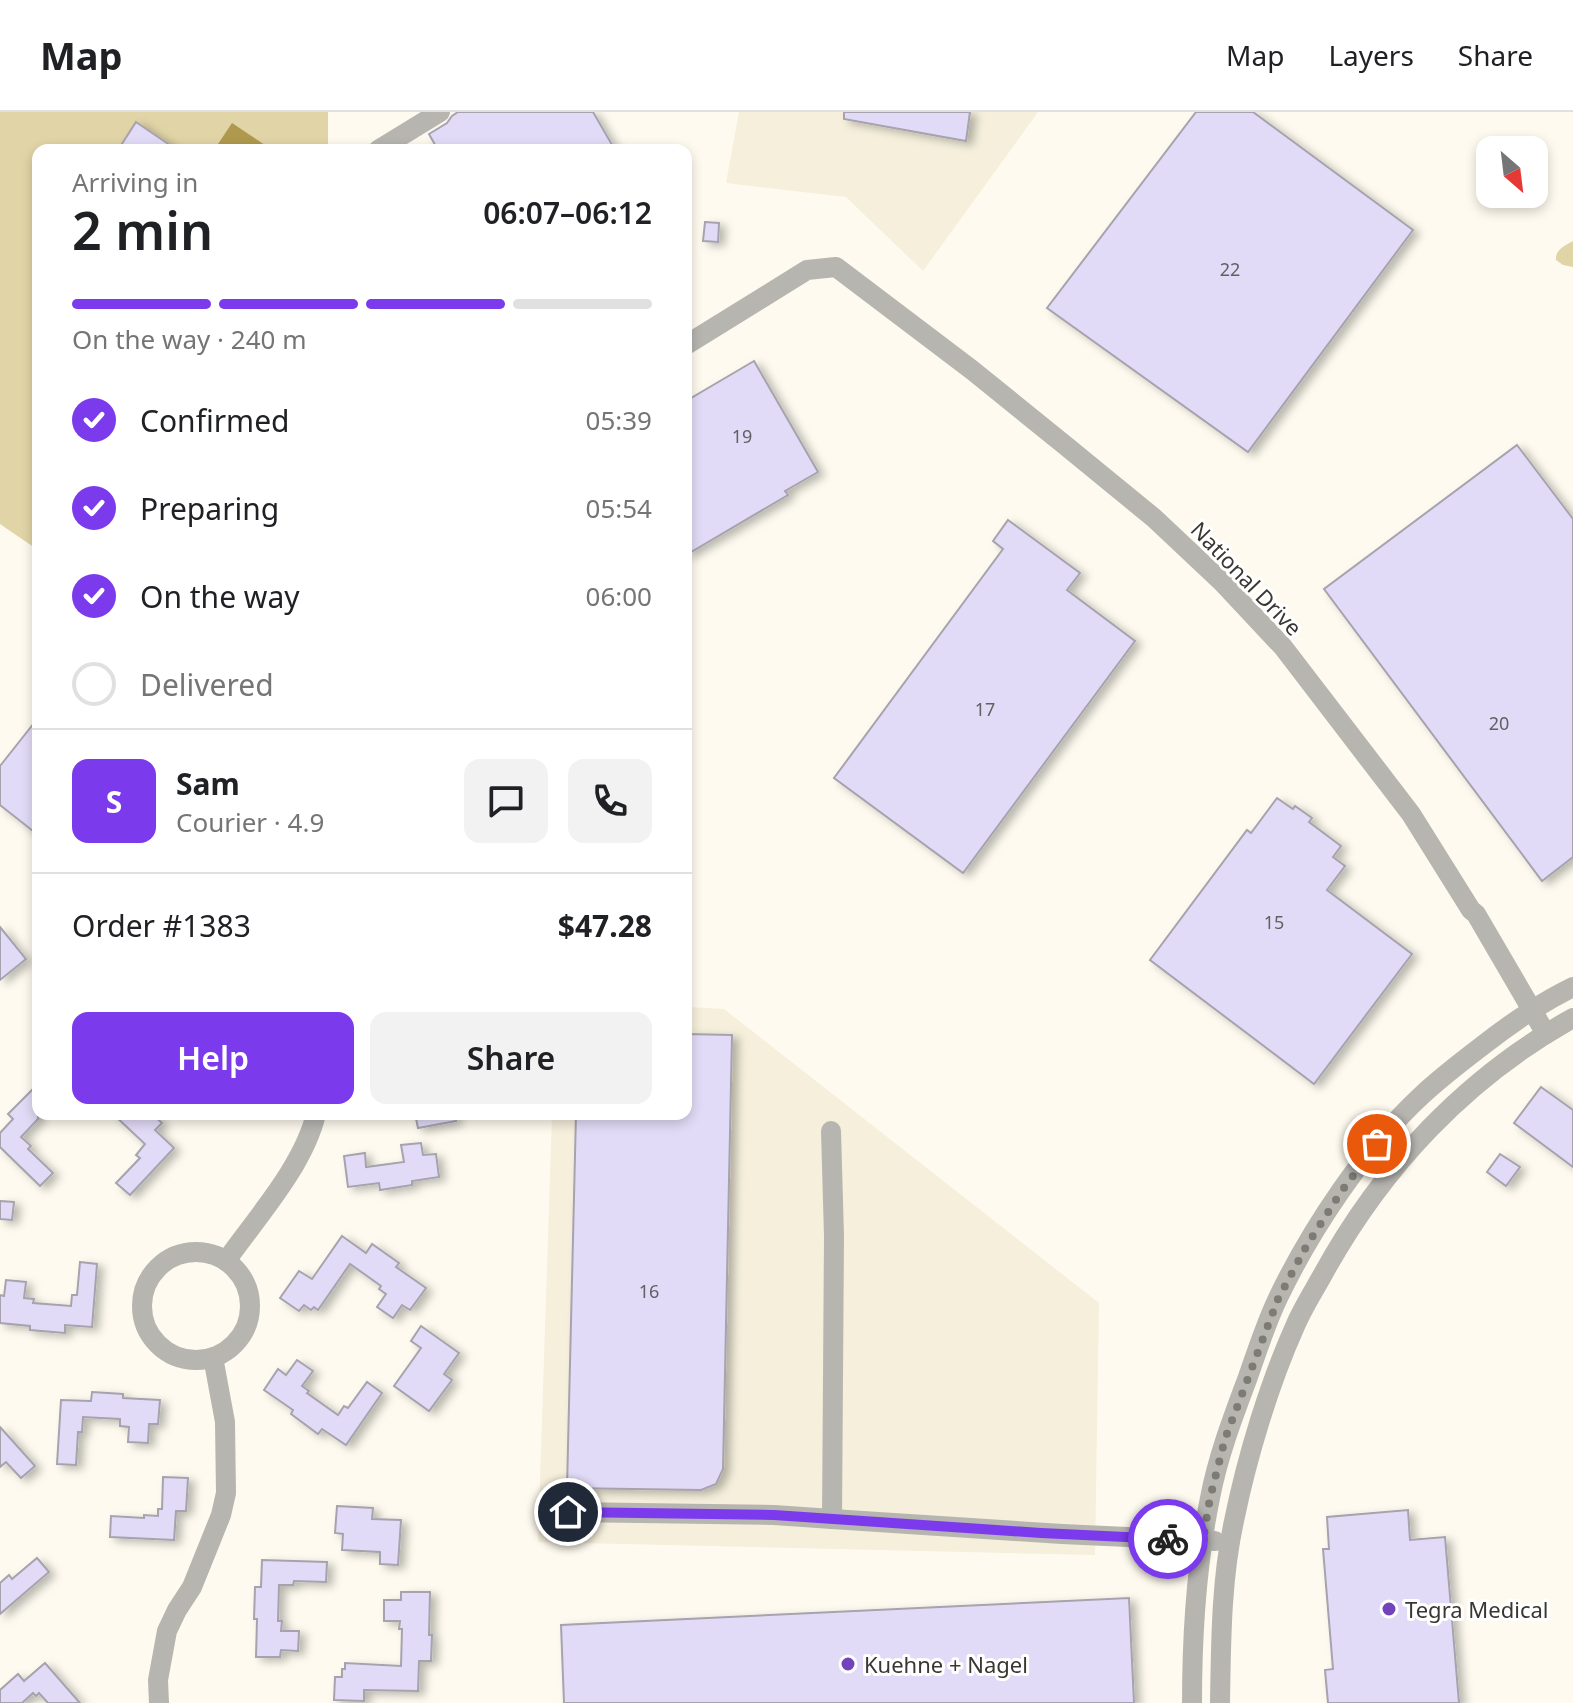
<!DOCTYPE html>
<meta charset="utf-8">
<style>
body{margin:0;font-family:"Noto Sans",sans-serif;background:#f2f2f2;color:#202124;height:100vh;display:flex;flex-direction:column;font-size:30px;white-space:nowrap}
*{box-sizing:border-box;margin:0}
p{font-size:26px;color:#757577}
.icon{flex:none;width:44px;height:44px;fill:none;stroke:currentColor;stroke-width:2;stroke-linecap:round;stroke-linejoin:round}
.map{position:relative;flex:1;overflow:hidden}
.sheet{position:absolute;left:32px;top:32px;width:660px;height:976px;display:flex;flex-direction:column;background:#fff;border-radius:16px;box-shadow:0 4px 12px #0003}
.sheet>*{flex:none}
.needle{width:52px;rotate:152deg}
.fabs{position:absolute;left:1476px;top:24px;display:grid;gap:16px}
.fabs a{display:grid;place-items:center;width:72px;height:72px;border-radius:16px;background:#fff;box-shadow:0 4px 12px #0003;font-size:40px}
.pin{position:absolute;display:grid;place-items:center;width:68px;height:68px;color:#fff;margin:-34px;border:4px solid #fff;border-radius:50%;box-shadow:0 2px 8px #0007}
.courier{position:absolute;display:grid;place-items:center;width:80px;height:80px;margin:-40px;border:6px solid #7c3aed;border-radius:50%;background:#fff;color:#222;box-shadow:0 2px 10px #0007}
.head em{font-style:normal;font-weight:600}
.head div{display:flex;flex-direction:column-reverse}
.head{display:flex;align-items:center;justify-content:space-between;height:136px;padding:0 40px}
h1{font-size:52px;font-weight:600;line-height:60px}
.bar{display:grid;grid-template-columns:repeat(4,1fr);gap:12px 8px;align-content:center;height:96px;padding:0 40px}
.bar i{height:10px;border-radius:6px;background:#e0e0e0}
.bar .on{background:#7c3aed}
.bar p{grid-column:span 4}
.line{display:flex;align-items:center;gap:20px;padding:0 40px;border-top:2px solid #e0e0e0}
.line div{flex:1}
.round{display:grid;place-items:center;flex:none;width:84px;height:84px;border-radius:16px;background:#f2f2f2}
ol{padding:0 40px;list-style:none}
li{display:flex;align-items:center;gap:24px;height:88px}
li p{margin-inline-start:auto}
li .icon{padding:8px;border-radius:50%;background:#7c3aed;color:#fff;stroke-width:4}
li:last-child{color:#757577}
li i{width:44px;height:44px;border:4px solid #e0e0e0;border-radius:50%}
.button{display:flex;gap:16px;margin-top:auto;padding:16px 40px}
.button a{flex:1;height:92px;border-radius:16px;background:#7c3aed;color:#fff;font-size:32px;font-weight:600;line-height:92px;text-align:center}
.button a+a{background:#f2f2f2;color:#202124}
header{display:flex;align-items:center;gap:48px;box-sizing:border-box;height:112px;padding:0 40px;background:#fff;border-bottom:2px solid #e0e0e0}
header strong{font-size:38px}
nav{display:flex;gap:44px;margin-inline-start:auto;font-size:28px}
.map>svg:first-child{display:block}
.built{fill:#f5efdc}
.green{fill:#e1d4a7}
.water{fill:#af994e}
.building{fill:#e2dbf7;stroke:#a6a3ae;stroke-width:2;filter:url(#shadow)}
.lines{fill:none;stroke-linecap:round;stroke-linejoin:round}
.minor{stroke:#b7b5b0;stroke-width:20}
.done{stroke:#7d7b74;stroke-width:8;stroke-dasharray:0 14.4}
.route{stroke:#7c3aed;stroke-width:10}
.poi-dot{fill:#7343bb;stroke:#fff;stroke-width:3}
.labels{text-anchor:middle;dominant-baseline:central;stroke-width:6;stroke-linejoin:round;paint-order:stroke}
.number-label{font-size:18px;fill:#626063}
.street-label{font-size:22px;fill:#383732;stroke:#fff}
.poi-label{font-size:22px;fill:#383732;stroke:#fff;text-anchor:start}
</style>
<header>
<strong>Map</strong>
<nav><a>Map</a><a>Layers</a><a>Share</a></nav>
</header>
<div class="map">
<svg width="1573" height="1591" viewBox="0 0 1573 1591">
<defs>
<filter id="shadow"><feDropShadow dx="6" dy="3.5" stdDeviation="4" flood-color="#0004"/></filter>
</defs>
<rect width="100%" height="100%" fill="#fefaef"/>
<g class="built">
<polygon points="739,0 1038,0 923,159 846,85 726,71"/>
<polygon points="686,895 724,897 1099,1191 1095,1443 538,1430 552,1002 686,1002"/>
</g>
<g class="green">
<polygon points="0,0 328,0 328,38 38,38 38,438 0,412"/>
<path d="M1573,129V155L1563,153L1556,148C1555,137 1565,134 1573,129Z"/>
</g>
<polygon class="water" points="232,11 271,37 274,34 280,38 226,38 218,32"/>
<g class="building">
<polygon points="458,0 593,0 615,38 438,38 429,22 447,11 452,4"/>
<polygon points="844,0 970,0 966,29 844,7"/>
<polygon points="1196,0 1253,0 1413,118 1248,340 1047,196"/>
<polygon points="136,10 177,38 118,38"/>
<polygon points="705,110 719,111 718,130 703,129"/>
<polygon points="754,249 818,360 785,379 788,383 686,443 686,289"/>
<polygon points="1517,333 1573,407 1573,745 1542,769 1324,477"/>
<polygon points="1008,408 1080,461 1067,478 1135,529 963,761 834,666 1003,437 993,429"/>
<polygon points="38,606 38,723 0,693 0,654"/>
<polygon points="1277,686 1293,697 1295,694 1312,706 1309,710 1341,734 1333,745 1345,754 1327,778 1412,842 1314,972 1150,848 1247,718 1251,721"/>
<polygon points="0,815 26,847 0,868"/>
<polygon points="686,922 732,923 723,1357 716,1372 701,1378 567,1376 576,1002 686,1002"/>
<polygon points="38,972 38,1007 21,1025 31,1034 28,1037 53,1061 40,1074 0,1035 0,1021 13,1007 8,1002"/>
<polygon points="1541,975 1573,998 1573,1055 1514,1011"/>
<polygon points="113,1002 152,1002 162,1011 155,1018 174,1036 130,1083 116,1071 140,1046 136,1043 145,1032"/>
<polygon points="415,1002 455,1002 456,1009 418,1016"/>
<polygon points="421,1031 423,1043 436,1042 439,1065 412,1069 412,1073 380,1078 379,1071 348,1075 344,1044 365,1041 366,1055 404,1050 401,1033"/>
<polygon points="1500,1042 1520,1055 1506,1074 1487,1060"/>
<polygon points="0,1089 14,1090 12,1108 0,1107"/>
<polygon points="342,1124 366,1141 372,1132 399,1151 396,1155 426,1176 410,1198 402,1193 393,1206 377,1195 386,1182 379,1177 381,1174 350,1152 318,1198 314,1195 311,1198 304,1193 299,1199 280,1186 299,1159 312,1167"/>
<polygon points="80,1150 97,1152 92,1215 65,1213 65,1221 30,1218 30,1214 0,1211 0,1183 4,1184 6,1168 26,1170 24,1186 34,1187 33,1191 71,1194 72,1183 77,1183"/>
<polygon points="421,1214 459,1241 444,1262 452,1268 429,1299 394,1274 421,1236 411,1229"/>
<polygon points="297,1248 313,1259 302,1274 309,1279 307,1281 338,1303 344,1294 348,1296 367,1270 382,1281 346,1333 322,1317 318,1322 291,1302 293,1298 264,1278 278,1257 286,1263"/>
<polygon points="92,1280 123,1282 123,1286 160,1288 158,1312 149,1312 148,1331 128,1330 129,1315 120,1314 120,1307 83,1305 82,1320 78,1320 76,1353 57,1352 61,1288 91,1289"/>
<polygon points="0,1315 35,1354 21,1366 6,1350 0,1355"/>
<polygon points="163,1365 188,1366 186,1399 176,1399 174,1428 110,1425 111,1404 144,1406 144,1403 158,1404 158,1397 162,1397"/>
<polygon points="337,1394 373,1396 372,1407 401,1408 398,1453 380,1452 380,1440 342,1438 343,1422 335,1421"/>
<polygon points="1408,1398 1410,1428 1445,1425 1459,1591 1328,1591 1325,1558 1333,1557 1323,1437 1329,1437 1327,1405"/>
<polygon points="37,1446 49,1460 0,1502 0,1471 9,1463 12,1467"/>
<polygon points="262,1448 327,1450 326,1470 294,1469 293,1473 279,1473 278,1509 282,1509 281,1519 299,1519 298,1539 281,1538 280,1545 256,1545 257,1507 254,1507 255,1475 261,1475"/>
<polygon points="401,1480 430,1480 429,1523 432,1523 431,1549 419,1549 418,1579 364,1578 364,1589 334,1588 335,1565 342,1565 342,1557 345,1557 345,1551 401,1554 402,1517 399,1517 400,1509 384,1509 384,1488 401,1488"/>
<polygon points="1129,1486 1134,1591 564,1591 561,1513"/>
<polygon points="45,1551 80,1591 48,1591 39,1581 36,1584 33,1581 22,1591 0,1591 0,1578 18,1562 24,1569"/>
</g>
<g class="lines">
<g class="minor">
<polyline points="378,38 440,0"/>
<polyline points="686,233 807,158 836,155 972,258 1066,334 1154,406 1222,470 1283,535 1411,702 1471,798 1476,802 1546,922"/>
<circle cx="196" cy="1194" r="54"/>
<path d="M226,1149C257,1105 303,1055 316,1002"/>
<polyline points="568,1400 774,1403 832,1407 834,1124 831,1019"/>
<polyline points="832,1407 1062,1422 1215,1429"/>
<polyline points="159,1591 158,1568 167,1519 177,1498 192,1475 221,1403 226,1381 225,1310 213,1245"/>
<path d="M1192,1591C1192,1522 1196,1454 1210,1386C1218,1344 1233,1305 1248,1265C1257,1239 1266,1211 1278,1186C1311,1117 1365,1036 1421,984C1440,966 1461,950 1482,934C1510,912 1540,891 1573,875"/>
<path d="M1220,1591C1221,1531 1221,1468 1234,1409C1247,1345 1269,1272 1296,1212C1303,1196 1313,1180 1322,1164C1381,1056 1465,966 1573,906"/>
</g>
</g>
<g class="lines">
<polyline class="done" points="1168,1427 1203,1428 1210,1386 1225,1327 1278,1187 1307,1133 1341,1080 1377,1032"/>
<polyline class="route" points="568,1400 774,1403 1041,1421 1168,1427"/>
</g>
<g class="poi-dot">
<circle cx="1389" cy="1497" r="8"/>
<circle cx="848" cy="1552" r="8"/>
</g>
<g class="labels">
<g class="number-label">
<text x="1230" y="157">22</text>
<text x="742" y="324">19</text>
<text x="985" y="597">17</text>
<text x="1499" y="611">20</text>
<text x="1274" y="810">15</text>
<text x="649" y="1179">16</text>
</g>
<g class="street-label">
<text transform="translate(1247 466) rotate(46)">National Drive</text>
</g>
<g class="poi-label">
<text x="1405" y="1497">Tegra Medical</text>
<text x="864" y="1552">Kuehne + Nagel</text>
</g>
</g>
</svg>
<div class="fabs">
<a><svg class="needle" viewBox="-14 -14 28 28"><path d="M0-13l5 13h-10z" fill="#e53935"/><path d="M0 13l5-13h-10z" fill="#757577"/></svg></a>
</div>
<div class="pin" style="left:1377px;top:1032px;background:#ea580c"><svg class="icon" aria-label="bag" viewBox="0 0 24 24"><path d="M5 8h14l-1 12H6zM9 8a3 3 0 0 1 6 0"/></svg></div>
<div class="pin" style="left:568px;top:1400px;background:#1f2937"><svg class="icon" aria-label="home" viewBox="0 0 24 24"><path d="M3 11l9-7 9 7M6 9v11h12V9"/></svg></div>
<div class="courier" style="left:1168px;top:1427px"><svg class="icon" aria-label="bike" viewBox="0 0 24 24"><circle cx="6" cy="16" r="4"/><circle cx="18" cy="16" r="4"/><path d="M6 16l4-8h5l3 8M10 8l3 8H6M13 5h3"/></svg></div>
<section class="sheet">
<div class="head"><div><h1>2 min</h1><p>Arriving in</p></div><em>06:07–06:12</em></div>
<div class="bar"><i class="on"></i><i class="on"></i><i class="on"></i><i></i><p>On the way · 240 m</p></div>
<ol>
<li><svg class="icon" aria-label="check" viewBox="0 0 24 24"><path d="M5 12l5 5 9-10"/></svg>Confirmed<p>05:39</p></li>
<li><svg class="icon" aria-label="check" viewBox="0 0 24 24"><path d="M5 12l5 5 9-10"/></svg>Preparing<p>05:54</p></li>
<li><svg class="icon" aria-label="check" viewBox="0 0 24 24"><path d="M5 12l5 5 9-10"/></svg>On the way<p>06:00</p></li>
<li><i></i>Delivered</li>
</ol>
<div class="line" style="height:144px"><b class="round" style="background:#7c3aed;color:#fff">S</b><div><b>Sam</b><p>Courier · 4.9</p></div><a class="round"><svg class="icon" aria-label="chat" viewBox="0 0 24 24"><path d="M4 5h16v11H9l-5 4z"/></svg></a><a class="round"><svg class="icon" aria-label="phone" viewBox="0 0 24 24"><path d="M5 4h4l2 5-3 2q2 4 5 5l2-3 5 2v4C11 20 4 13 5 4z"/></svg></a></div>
<div class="line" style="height:104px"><div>Order #1383</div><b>$47.28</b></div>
<div class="button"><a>Help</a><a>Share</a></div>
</section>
</div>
